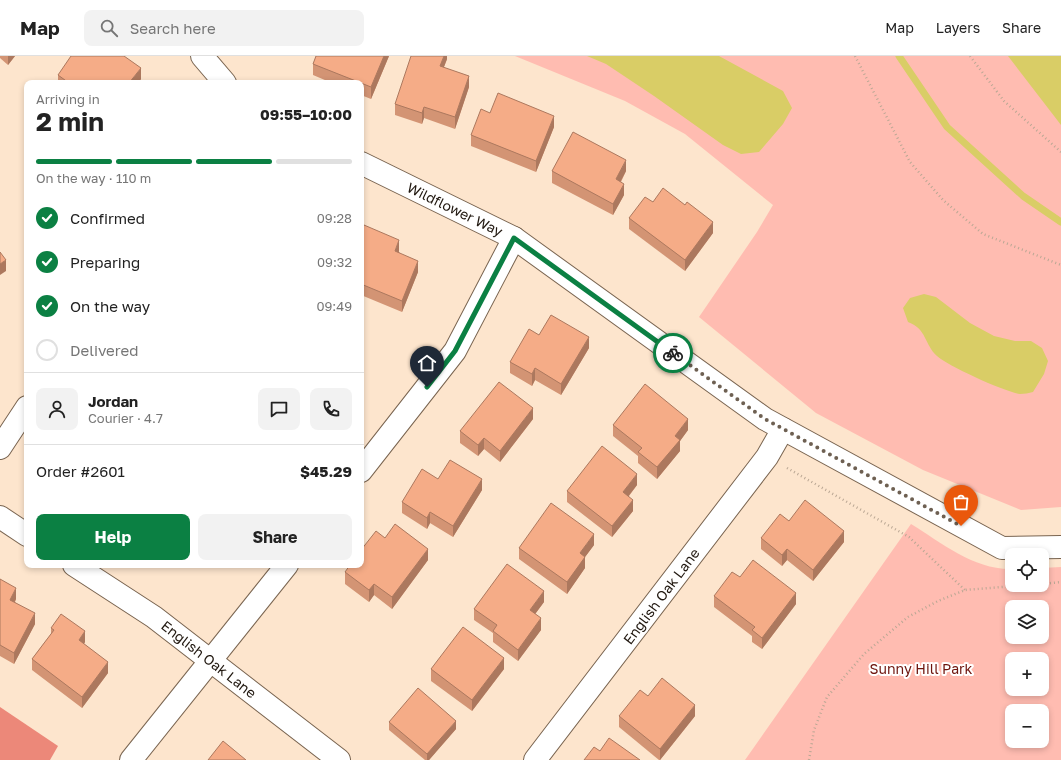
<!DOCTYPE html>
<meta charset="utf-8">
<style>
body{margin:0;font-family:"Golos Text",sans-serif;background:#f2f2f2;color:#222;height:100vh;display:flex;flex-direction:column;font-size:15px;white-space:nowrap}
*{box-sizing:border-box;margin:0}
p{font-size:13px;color:#767676}
.icon{flex:none;width:22px;height:22px;fill:none;stroke:currentColor;stroke-width:2;stroke-linecap:round;stroke-linejoin:round}
.map{position:relative;flex:1;overflow:hidden}
.side{position:absolute;left:24px;top:24px;width:340px;height:488px;display:flex;flex-direction:column;background:#fff;border-radius:8px;box-shadow:0 2px 6px #0003}
.side>*{flex:none}
.buttons{position:absolute;left:1005px;top:492px;display:grid;gap:8px}
.buttons a{display:grid;place-items:center;width:44px;height:44px;border-radius:8px;background:#fff;box-shadow:0 2px 6px #0003;font-size:20px}
.pin{position:absolute;display:grid;place-items:center;width:34px;height:34px;color:#fff;margin:-41px -17px;border-radius:50% 50% 50% 0;rotate:-45deg;box-shadow:0 0 4px #0007}
.pin .icon{rotate:45deg}
.courier{position:absolute;display:grid;place-items:center;width:40px;height:40px;margin:-20px;border:3px solid #0b8043;border-radius:50%;background:#fff;color:#222;box-shadow:0 1px 5px #0007}
.summary em{font-style:normal;font-weight:700}
.summary div{display:flex;flex-direction:column-reverse}
.summary{display:flex;align-items:center;justify-content:space-between;height:68px;padding:0 12px}
h1{font-size:26px;font-weight:700;line-height:30px}
.bar{display:grid;grid-template-columns:repeat(4,1fr);gap:6px 4px;align-content:center;height:48px;padding:0 12px}
.bar i{height:5px;border-radius:3px;background:#e0e0e0}
.bar .on{background:#0b8043}
.bar p{grid-column:span 4}
.line{display:flex;align-items:center;gap:10px;padding:0 12px;border-top:1px solid #e0e0e0}
.line div{flex:1}
.round{display:grid;place-items:center;flex:none;width:42px;height:42px;border-radius:8px;background:#f2f2f2}
ol{padding:0 12px;list-style:none}
li{display:flex;align-items:center;gap:12px;height:44px}
li p{margin-inline-start:auto}
li .icon{padding:4px;border-radius:50%;background:#0b8043;color:#fff;stroke-width:4}
li:last-child{color:#767676}
li i{width:22px;height:22px;border:2px solid #e0e0e0;border-radius:50%}
.action{display:flex;gap:8px;margin-top:auto;padding:8px 12px}
.action a{flex:1;height:46px;border-radius:8px;background:#0b8043;color:#fff;font-size:16px;font-weight:700;line-height:46px;text-align:center}
.action a+a{background:#f2f2f2;color:#222}
header{display:flex;align-items:center;gap:24px;box-sizing:border-box;height:56px;padding:0 20px;background:#fff;border-bottom:1px solid #e0e0e0}
header strong{font-size:19px}
nav{display:flex;gap:22px;margin-inline-start:auto;font-size:14px}
.search{width:280px;height:36px;background:#f2f2f2;display:flex;align-items:center;gap:10px;box-sizing:border-box;padding:0 14px;border-radius:8px;color:#767676;font-size:15px}
.map>svg:first-child{display:block}
.green{fill:#ffbcb1;fill-rule:evenodd}
.forest{fill:#ec8879}
.water{fill:#d9cd66}
.lines{fill:none;stroke-linecap:round;stroke-linejoin:round}
.stream{stroke:#d9cd66;stroke-width:7}
.street-casing{stroke:#796450;stroke-width:24}
.path{stroke:#baa794;stroke-width:2.5;stroke-dasharray:1 3;stroke-linecap:butt}
.street{stroke:#fff;stroke-width:22}
.wall{fill:#d39474}
.shaded-wall{fill:#ac785e}
.building{fill:#f5ac87;stroke:#ac785e}
.done{stroke:#6e6052;stroke-width:4;stroke-dasharray:0 7.2}
.route{stroke:#0b8043;stroke-width:5}
.labels{text-anchor:middle;dominant-baseline:central;stroke-width:4;stroke-linejoin:round;paint-order:stroke}
.street-label{font-size:14px;fill:#211810;stroke:#fff}
.park-label{font-size:14px;fill:#6e150e;stroke:#fff}
</style>
<header>
<strong>Map</strong>
<div class="search"><svg class="icon" aria-label="search" viewBox="0 0 24 24"><circle cx="10" cy="10" r="6"/><path d="M15 15l6 6"/></svg>Search here</div>
<nav><a>Map</a><a>Layers</a><a>Share</a></nav>
</header>
<div class="map">
<svg width="1061" height="704" viewBox="0 0 1061 704">
<rect width="100%" height="100%" fill="#fde5cd"/>
<g class="green">
<polygon points="515,0 1061,0 1061,451 1021,454 923,414 816,357 699,261 757,176 773,149 685,78 625,45"/>
<path d="M911,468C942,487 974,514 1012,513V529H1042V512L1061,511V704H745ZM1012,551H1042V581H1012ZM1012,603H1042V633H1012ZM1012,655H1042V685H1012Z"/>
</g>
<polygon class="forest" points="0,651 58,690 50,704 0,704"/>
<g class="water">
<polygon points="587,0 719,0 783,35 792,52 783,68 759,96 741,98 723,89 654,40 606,8"/>
<polygon points="1008,0 1061,0 1061,69"/>
<path d="M924,238L936,241L970,267L994,280L1015,285H1031L1042,292L1048,305L1044,318L1033,336C1029,337 1024,338 1020,338C1005,336 948,310 937,300C924,288 927,273 908,266L903,252L910,242Z"/>
</g>
<g class="lines">
<polyline class="stream" points="899,0 947,71 1023,140 1061,166"/>
<defs>
<g id="street">
<polyline points="202,0 225,27"/>
<polyline points="361,107 514,182 765,363 1002,492 1061,491"/>
<polyline points="0,392 27,351"/>
<polyline points="361,415 455,295 514,182"/>
<polyline points="0,461 27,479"/>
<polyline points="74,509 154,561 339,704"/>
<polyline points="131,704 287,509"/>
<polyline points="535,704 767,401 783,373"/>
</g>
</defs>
<use href="#street" class="street-casing"/>
<g class="path">
<polyline points="855,0 910,106 943,144 983,178 1061,209"/>
<polyline points="970,0 1004,45 1061,96"/>
<polyline points="787,412 909,481 965,534"/>
<polyline points="1042,528 1061,526"/>
<polyline points="809,704 814,674 827,641 864,598 908,561 938,545 965,534 1026,529"/>
</g>
<use href="#street" class="street"/>
</g>
<g class="wall">
<polygon points="0,0 15,0 8,9 0,2"/>
<polygon points="316,0 389,0 371,43 361,39 361,27 332,27 313,19 313,8"/>
<polygon points="447,0 447,3 444,11 469,31 455,73 424,62 422,68 395,59 395,48"/>
<polygon points="58,19 141,23 138,27 58,27"/>
<polygon points="490,57 554,71 536,116 471,90 471,79"/>
<polygon points="552,115 626,115 621,126 624,139 613,159 552,127"/>
<polygon points="653,146 713,177 685,215 629,173 629,162"/>
<polygon points="361,177 399,195 399,196 418,216 402,256 361,239"/>
<polygon points="539,279 589,292 561,339 535,324 532,330 510,317 510,306"/>
<polygon points="533,363 500,406 484,393 478,400 460,387 460,375"/>
<polygon points="613,369 688,374 680,385 680,395 657,423 638,407 638,400 613,380"/>
<polygon points="438,423 482,434 453,481 430,467 427,473 402,457 402,446"/>
<polygon points="637,429 629,440 633,455 612,481 567,446 567,435"/>
<polygon points="789,465 844,486 813,525 787,504 782,510 761,493 761,482"/>
<polygon points="385,482 428,504 392,553 374,539 369,546 345,528 345,516"/>
<polygon points="594,489 585,501 585,512 567,538 519,503 519,492"/>
<polygon points="740,521 796,548 762,593 752,586 752,580 714,551 714,540"/>
<polygon points="0,523 16,543 15,546 35,568 14,608 0,600"/>
<polygon points="544,546 535,558 541,574 518,605 493,586 493,577 474,564 474,553"/>
<polygon points="51,572 85,586 84,588 108,617 82,652 32,614 32,603 51,578"/>
<polygon points="431,613 504,613 472,655 431,625"/>
<polygon points="648,640 695,660 660,704 659,704 619,671 619,660"/>
<polygon points="389,666 456,673 429,704 425,704 389,674"/>
</g>
<g class="shaded-wall">
<polygon points="8,0 15,0 8,9"/>
<polygon points="384,0 389,0 371,43 371,31"/>
<polygon points="444,0 447,0 447,3 440,21 440,10"/>
<polygon points="141,12 141,23 138,27 129,27"/>
<polygon points="469,20 469,31 455,73 455,61"/>
<polygon points="424,51 424,62 422,68 422,57"/>
<polygon points="554,60 554,71 536,116 536,105"/>
<polygon points="626,104 626,115 616,134 616,123"/>
<polygon points="624,128 624,139 613,159 613,148"/>
<polygon points="713,166 713,177 685,215 685,204"/>
<polygon points="399,184 399,195 395,206 395,195"/>
<polygon points="6,204 6,215 0,219 0,208"/>
<polygon points="418,205 418,216 402,256 402,245"/>
<polygon points="589,281 589,292 561,339 561,328"/>
<polygon points="535,312 535,324 532,330 532,318"/>
<polygon points="533,352 533,363 500,406 500,395"/>
<polygon points="688,363 688,374 680,385 680,395 657,423 657,411 675,380"/>
<polygon points="484,382 484,393 478,400 478,389"/>
<polygon points="637,418 637,429 623,447 623,436"/>
<polygon points="482,423 482,434 453,481 453,470"/>
<polygon points="633,444 633,455 612,481 612,470"/>
<polygon points="430,456 430,467 427,473 427,462"/>
<polygon points="844,475 844,486 813,525 813,514"/>
<polygon points="594,478 594,489 585,501 585,512 567,538 567,526 580,497"/>
<polygon points="428,493 428,504 392,553 392,541"/>
<polygon points="787,493 787,504 782,510 782,499"/>
<polygon points="374,528 374,539 369,546 369,534"/>
<polygon points="16,532 16,543 10,555 10,544"/>
<polygon points="544,535 544,546 530,565 530,554"/>
<polygon points="796,537 796,548 762,593 762,582"/>
<polygon points="35,557 35,568 14,608 14,597"/>
<polygon points="541,562 541,574 518,605 518,594"/>
<polygon points="85,575 85,586 79,595 79,584"/>
<polygon points="504,602 504,613 472,655 472,644"/>
<polygon points="108,606 108,617 82,652 82,641"/>
<polygon points="695,649 695,660 660,704 660,693"/>
<polygon points="456,665 456,673 429,704 427,704 427,698"/>
</g>
<g class="building">
<polygon points="71,0 124,0 141,12 129,27 69,27 58,19"/>
<polygon points="316,0 384,0 371,31 313,8"/>
<polygon points="411,0 444,0 440,10 469,20 455,61 424,51 422,57 395,48"/>
<polygon points="498,37 554,60 536,105 471,79 481,53 490,57"/>
<polygon points="573,76 626,104 616,123 624,128 613,148 552,115"/>
<polygon points="663,132 685,149 687,146 713,166 685,204 629,162 645,141 653,146"/>
<polygon points="364,169 399,184 395,195 418,205 402,245 361,228 361,177"/>
<polygon points="0,196 6,204 0,208"/>
<polygon points="551,259 589,281 561,328 535,312 532,318 510,306 529,273 539,279"/>
<polygon points="499,326 533,352 500,395 484,382 478,389 460,375"/>
<polygon points="645,328 688,363 675,380 680,384 657,411 638,396 642,392 613,369"/>
<polygon points="602,390 637,418 623,436 633,444 612,470 567,435"/>
<polygon points="450,404 482,423 453,470 430,456 427,462 402,446 422,413 438,423"/>
<polygon points="805,444 844,475 813,514 787,493 782,499 761,482 780,458 789,465"/>
<polygon points="551,447 594,478 580,497 585,501 567,526 519,492"/>
<polygon points="395,468 428,493 392,541 374,528 369,534 345,516 350,509 361,509 361,494 376,475 385,482"/>
<polygon points="753,504 796,537 762,582 752,574 755,571 714,540 732,516 740,521"/>
<polygon points="507,508 544,535 530,554 541,562 518,594 493,575 497,569 474,553"/>
<polygon points="0,523 16,532 10,544 35,557 14,597 0,589"/>
<polygon points="61,558 85,575 79,584 108,606 82,641 32,603 54,574 51,572"/>
<polygon points="463,571 504,602 472,644 431,613"/>
<polygon points="662,622 695,649 660,693 619,660 640,634 648,640"/>
<polygon points="418,632 456,665 427,698 389,666"/>
<polygon points="609,682 640,704 584,704 594,691 600,695"/>
<polygon points="223,685 246,704 208,704"/>
</g>
<g class="lines">
<polyline class="done" points="673,297 765,363 961,470"/>
<polyline class="route" points="427,331 455,295 514,182 673,297"/>
</g>
<g class="labels">
<g class="street-label">
<text transform="translate(455 153) rotate(26)">Wildflower Way</text>
<text transform="translate(661 540) rotate(-53)">English Oak Lane</text>
<text transform="translate(209 603) rotate(38)">English Oak Lane</text>
</g>
<g class="park-label">
<text x="921" y="612">Sunny Hill Park</text>
</g>
</g>
</svg>
<div class="buttons">
<a><svg class="icon" aria-label="locate" viewBox="0 0 24 24"><circle cx="12" cy="12" r="6"/><path d="M12 2v4M12 18v4M2 12h4M18 12h4"/></svg></a>
<a><svg class="icon" aria-label="layers" viewBox="0 0 24 24"><path d="M12 4l9 5-9 5-9-5zM3 14l9 5 9-5"/></svg></a>
<a>+</a>
<a>−</a>
</div>
<div class="pin" style="left:961px;top:470px;background:#ea580c"><svg class="icon" aria-label="bag" viewBox="0 0 24 24"><path d="M5 8h14l-1 12H6zM9 8a3 3 0 0 1 6 0"/></svg></div>
<div class="pin" style="left:427px;top:331px;background:#1f2937"><svg class="icon" aria-label="home" viewBox="0 0 24 24"><path d="M3 11l9-7 9 7M6 9v11h12V9"/></svg></div>
<div class="courier" style="left:673px;top:297px"><svg class="icon" aria-label="bike" viewBox="0 0 24 24"><circle cx="6" cy="16" r="4"/><circle cx="18" cy="16" r="4"/><path d="M6 16l4-8h5l3 8M10 8l3 8H6M13 5h3"/></svg></div>
<section class="side">
<div class="summary"><div><h1>2 min</h1><p>Arriving in</p></div><em>09:55–10:00</em></div>
<div class="bar"><i class="on"></i><i class="on"></i><i class="on"></i><i></i><p>On the way · 110 m</p></div>
<ol>
<li><svg class="icon" aria-label="check" viewBox="0 0 24 24"><path d="M5 12l5 5 9-10"/></svg>Confirmed<p>09:28</p></li>
<li><svg class="icon" aria-label="check" viewBox="0 0 24 24"><path d="M5 12l5 5 9-10"/></svg>Preparing<p>09:32</p></li>
<li><svg class="icon" aria-label="check" viewBox="0 0 24 24"><path d="M5 12l5 5 9-10"/></svg>On the way<p>09:49</p></li>
<li><i></i>Delivered</li>
</ol>
<div class="line" style="height:72px"><a class="round"><svg class="icon" aria-label="person" viewBox="0 0 24 24"><circle cx="12" cy="8" r="4"/><path d="M4 21q1-7 8-7t8 7"/></svg></a><div><b>Jordan</b><p>Courier · 4.7</p></div><a class="round"><svg class="icon" aria-label="chat" viewBox="0 0 24 24"><path d="M4 5h16v11H9l-5 4z"/></svg></a><a class="round"><svg class="icon" aria-label="phone" viewBox="0 0 24 24"><path d="M5 4h4l2 5-3 2q2 4 5 5l2-3 5 2v4C11 20 4 13 5 4z"/></svg></a></div>
<div class="line" style="height:52px"><div>Order #2601</div><b>$45.29</b></div>
<div class="action"><a>Help</a><a>Share</a></div>
</section>
</div>
